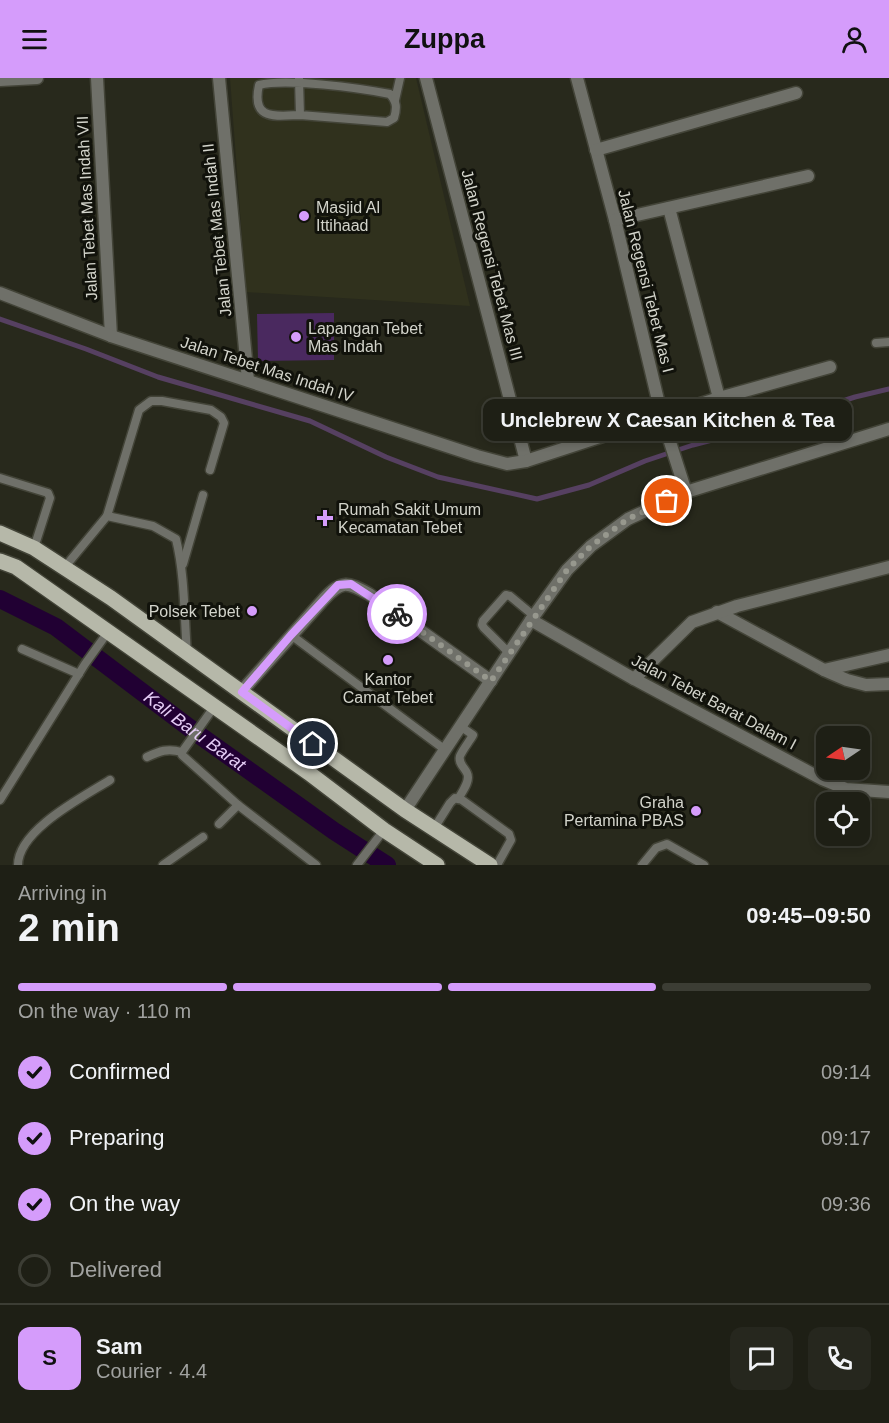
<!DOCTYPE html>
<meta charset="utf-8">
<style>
body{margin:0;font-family:Arial,sans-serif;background:#26271e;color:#f1f3f6;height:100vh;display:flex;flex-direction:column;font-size:22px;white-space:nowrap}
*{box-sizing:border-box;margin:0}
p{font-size:20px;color:#a1a2a0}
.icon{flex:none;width:33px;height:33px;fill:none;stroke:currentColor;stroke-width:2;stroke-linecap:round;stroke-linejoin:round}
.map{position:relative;height:787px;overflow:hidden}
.details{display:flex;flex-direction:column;background:#1e1f15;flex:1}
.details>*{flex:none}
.needle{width:39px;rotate:257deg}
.tools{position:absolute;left:816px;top:648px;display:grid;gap:12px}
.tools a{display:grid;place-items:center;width:54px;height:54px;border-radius:12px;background:#1e1f15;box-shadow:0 3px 9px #0003,0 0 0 2px #3c3d34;font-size:30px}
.pin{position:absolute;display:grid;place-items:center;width:51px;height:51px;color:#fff;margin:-26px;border:3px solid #fff;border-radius:50%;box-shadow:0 2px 6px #0007}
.courier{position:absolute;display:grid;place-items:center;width:60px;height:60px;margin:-30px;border:4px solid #d59cfb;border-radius:50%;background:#fff;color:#222;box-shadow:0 2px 8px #0007}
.bubble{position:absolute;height:42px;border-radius:12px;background:#1e1f15;box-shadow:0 3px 9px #0003,0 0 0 2px #3c3d34;font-size:20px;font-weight:800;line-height:42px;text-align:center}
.summary em{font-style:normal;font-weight:800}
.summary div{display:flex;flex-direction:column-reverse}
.summary{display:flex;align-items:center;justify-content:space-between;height:102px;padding:0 18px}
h1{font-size:39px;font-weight:800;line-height:45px}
.bar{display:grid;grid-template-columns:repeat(4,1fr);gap:9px 6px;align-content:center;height:72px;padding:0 18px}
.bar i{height:8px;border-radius:4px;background:#3c3d34}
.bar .active{background:#d59cfb}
.bar p{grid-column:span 4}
.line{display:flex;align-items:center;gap:15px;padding:0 18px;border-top:2px solid #3c3d34}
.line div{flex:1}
.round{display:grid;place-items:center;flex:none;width:63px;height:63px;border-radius:12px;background:#26271e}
ol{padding:0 18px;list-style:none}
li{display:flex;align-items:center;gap:18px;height:66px}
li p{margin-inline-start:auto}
li .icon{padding:6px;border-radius:50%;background:#d59cfb;color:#111;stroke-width:4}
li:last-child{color:#a1a2a0}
li i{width:33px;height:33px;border:3px solid #3c3d34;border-radius:50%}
header{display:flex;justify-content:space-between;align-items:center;height:78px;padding:0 18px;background:#d59cfb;color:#111;font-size:27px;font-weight:800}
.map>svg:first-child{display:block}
.built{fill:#30311d}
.green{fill:#4a295f}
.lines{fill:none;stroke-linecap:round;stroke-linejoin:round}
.stream{stroke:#564061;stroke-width:5}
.canal{stroke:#210033;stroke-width:18}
.service-casing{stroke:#434438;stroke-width:11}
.minor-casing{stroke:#434438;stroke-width:15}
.tertiary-casing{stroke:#434438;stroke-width:15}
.primary-casing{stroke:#434438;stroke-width:18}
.service{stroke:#6f7069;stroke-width:8}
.minor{stroke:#6f7069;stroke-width:12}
.tertiary{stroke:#6f7069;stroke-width:12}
.primary{stroke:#b6b8a9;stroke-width:15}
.done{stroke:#97988e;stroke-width:6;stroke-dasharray:0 10.8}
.route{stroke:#d59cfb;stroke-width:8}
.poi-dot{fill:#d59cfb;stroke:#11120b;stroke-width:2}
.labels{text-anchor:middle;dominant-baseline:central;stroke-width:6;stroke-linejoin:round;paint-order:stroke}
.poi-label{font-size:16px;fill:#d3d4cb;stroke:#11120b;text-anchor:start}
.street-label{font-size:16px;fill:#d3d4cb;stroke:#11120b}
.water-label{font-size:18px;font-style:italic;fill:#e5cdf6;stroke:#11120b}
</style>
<header><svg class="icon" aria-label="menu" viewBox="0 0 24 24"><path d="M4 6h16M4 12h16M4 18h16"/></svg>Zuppa<svg class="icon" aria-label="person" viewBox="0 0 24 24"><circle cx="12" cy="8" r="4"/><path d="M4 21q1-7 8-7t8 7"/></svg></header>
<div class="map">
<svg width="889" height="787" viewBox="0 0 889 787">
<rect width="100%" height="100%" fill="#28291c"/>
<polygon class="built" points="230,0 416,0 470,228 246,214"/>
<polygon class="green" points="334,235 334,282 258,283 257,236"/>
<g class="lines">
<polyline class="stream" points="0,241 86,271 158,299 310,343 386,379 438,399 537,421 589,407 645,383 693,367 762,349 855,319 889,311"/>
<path class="canal" id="s1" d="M0,521L56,549L195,654L334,753L387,787"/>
<defs>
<g id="service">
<path d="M299,0V2L300,37C275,38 251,43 259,7C287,0 359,10 390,16C397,24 397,30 394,40L387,44L300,37"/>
<polyline points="395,22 400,0"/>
<polyline points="876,265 889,264"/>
<polyline points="0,400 48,415 50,420 34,470"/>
<polyline points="107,438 139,332 151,323 162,323 211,332 221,339 224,345 210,392"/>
<polyline points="183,486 203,417"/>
<path d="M64,490L107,438L153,448L176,461C185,498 184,537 187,575"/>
<polyline points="291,557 444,671"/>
<polyline points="22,571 79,596"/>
<polyline points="509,575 484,550 482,547 483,543 506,517 510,518 534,538"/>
<polyline points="214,629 182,674 182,677 238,727 316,787"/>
<path d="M147,679C160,673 167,670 182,674"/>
<path d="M458,721C462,714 471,703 467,695C464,689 458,685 460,678C463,671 469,664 473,657L460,648"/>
<polyline points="0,722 85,586 108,554"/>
<polyline points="219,746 238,727"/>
<polyline points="433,752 450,725 455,720 462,722 509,756 511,762 497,787"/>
<path d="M18,787C18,752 83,719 110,702"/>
<polyline points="163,787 203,759"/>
<polyline points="357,787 384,752"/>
<polyline points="642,787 656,770 667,766 704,787"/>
</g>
<g id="minor">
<polyline points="97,0 111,258"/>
<polyline points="219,0 248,302"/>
<polyline points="426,0 526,383"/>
<polyline points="577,0 615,142 662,339 686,414"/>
<polyline points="0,2 37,0"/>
<polyline points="596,72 796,15"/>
<polyline points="669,130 719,320"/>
<polyline points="615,142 808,98"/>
<polyline points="0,215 111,258 477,378 507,386 526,383 719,320 830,289"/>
<polyline points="717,534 824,592 847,602 866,607 889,606"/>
<polyline points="531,542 634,601 822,701 846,711 889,714"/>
<polyline points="824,592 889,577"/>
<polyline points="634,601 692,544 737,528 889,489"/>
<path d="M241,614L324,521C342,502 347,504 369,516L491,603"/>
</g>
<polyline id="tertiary" points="405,732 531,542 567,492 591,468 628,441 686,414 889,351"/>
<g id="primary">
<polyline points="0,455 34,470 111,520 405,732 490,787"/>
<polyline points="0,483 16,489 309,695 384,752 437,787"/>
</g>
</defs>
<use href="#service" class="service-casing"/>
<use href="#minor" class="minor-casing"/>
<use href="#tertiary" class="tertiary-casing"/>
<use href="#primary" class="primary-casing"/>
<use href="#service" class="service"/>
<use href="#minor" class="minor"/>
<use href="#tertiary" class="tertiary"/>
<use href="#primary" class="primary"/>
</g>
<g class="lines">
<polyline class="done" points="397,536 491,603 567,492 591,468 628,441 667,423"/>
<polyline class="route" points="313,666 242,614 291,557 338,507 351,506 397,536"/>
</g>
<g class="poi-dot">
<circle cx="304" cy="138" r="6"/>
<circle cx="296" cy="259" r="6"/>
<path d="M322 431h6v6h6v6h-6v6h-6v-6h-6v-6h6z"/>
<circle cx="252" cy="533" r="6"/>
<circle cx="388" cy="582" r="6"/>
<circle cx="696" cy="733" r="6"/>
</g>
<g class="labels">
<g class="poi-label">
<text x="316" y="129">Masjid Al<tspan x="316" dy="18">Ittihaad</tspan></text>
<text x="308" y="250">Lapangan Tebet<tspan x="308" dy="18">Mas Indah</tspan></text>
<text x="338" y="431">Rumah Sakit Umum<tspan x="338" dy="18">Kecamatan Tebet</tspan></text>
<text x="240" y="533" text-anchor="end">Polsek Tebet</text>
<text x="388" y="601" text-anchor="middle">Kantor<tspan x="388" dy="18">Camat Tebet</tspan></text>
<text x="684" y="724" text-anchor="end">Graha<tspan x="684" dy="18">Pertamina PBAS</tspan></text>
</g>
<g class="street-label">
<text transform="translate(87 130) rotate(-93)">Jalan Tebet Mas Indah VII</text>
<text transform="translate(217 152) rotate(-96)">Jalan Tebet Mas Indah II</text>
<text transform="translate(492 187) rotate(75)">Jalan Regensi Tebet Mas III</text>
<text transform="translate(646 203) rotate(76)">Jalan Regensi Tebet Mas I</text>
<text transform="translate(267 291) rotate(18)">Jalan Tebet Mas Indah IV</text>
<text transform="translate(714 624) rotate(28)">Jalan Tebet Barat Dalam I</text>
</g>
<g class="water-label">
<text stroke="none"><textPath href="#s1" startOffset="236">Kali Baru Barat</textPath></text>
</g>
</g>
</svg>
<div class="tools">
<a><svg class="needle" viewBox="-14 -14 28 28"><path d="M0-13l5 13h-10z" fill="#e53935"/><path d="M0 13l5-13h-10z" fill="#a1a2a0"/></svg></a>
<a><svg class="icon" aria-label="locate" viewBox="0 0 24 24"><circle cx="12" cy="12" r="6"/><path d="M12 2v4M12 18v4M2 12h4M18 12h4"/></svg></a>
</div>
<div class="pin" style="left:667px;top:423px;background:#ea580c"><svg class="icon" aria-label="bag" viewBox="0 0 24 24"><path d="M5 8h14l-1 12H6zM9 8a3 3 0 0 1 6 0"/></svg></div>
<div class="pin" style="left:313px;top:666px;background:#1f2937"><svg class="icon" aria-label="home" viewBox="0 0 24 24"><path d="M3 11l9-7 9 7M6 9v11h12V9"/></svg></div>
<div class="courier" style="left:397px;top:536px"><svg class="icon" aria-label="bike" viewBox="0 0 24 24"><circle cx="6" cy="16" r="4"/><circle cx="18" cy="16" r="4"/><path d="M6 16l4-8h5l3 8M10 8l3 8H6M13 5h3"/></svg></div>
<div class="bubble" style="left:483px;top:321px;width:369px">Unclebrew X Caesan Kitchen &amp; Tea</div>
</div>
<section class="details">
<div class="summary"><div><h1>2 min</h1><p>Arriving in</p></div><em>09:45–09:50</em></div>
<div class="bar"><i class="active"></i><i class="active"></i><i class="active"></i><i></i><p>On the way · 110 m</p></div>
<ol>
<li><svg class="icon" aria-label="check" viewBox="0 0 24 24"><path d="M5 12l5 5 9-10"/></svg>Confirmed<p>09:14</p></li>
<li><svg class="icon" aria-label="check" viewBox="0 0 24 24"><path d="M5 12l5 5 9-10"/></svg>Preparing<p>09:17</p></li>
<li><svg class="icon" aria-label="check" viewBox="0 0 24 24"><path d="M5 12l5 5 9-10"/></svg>On the way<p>09:36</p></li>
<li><i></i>Delivered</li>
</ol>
<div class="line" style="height:108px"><b class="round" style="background:#d59cfb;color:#111">S</b><div><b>Sam</b><p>Courier · 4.4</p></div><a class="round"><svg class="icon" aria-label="chat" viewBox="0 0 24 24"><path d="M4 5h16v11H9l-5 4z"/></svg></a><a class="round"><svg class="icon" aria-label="phone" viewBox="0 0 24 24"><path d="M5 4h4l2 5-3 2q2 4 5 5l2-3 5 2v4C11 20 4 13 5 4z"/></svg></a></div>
</section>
